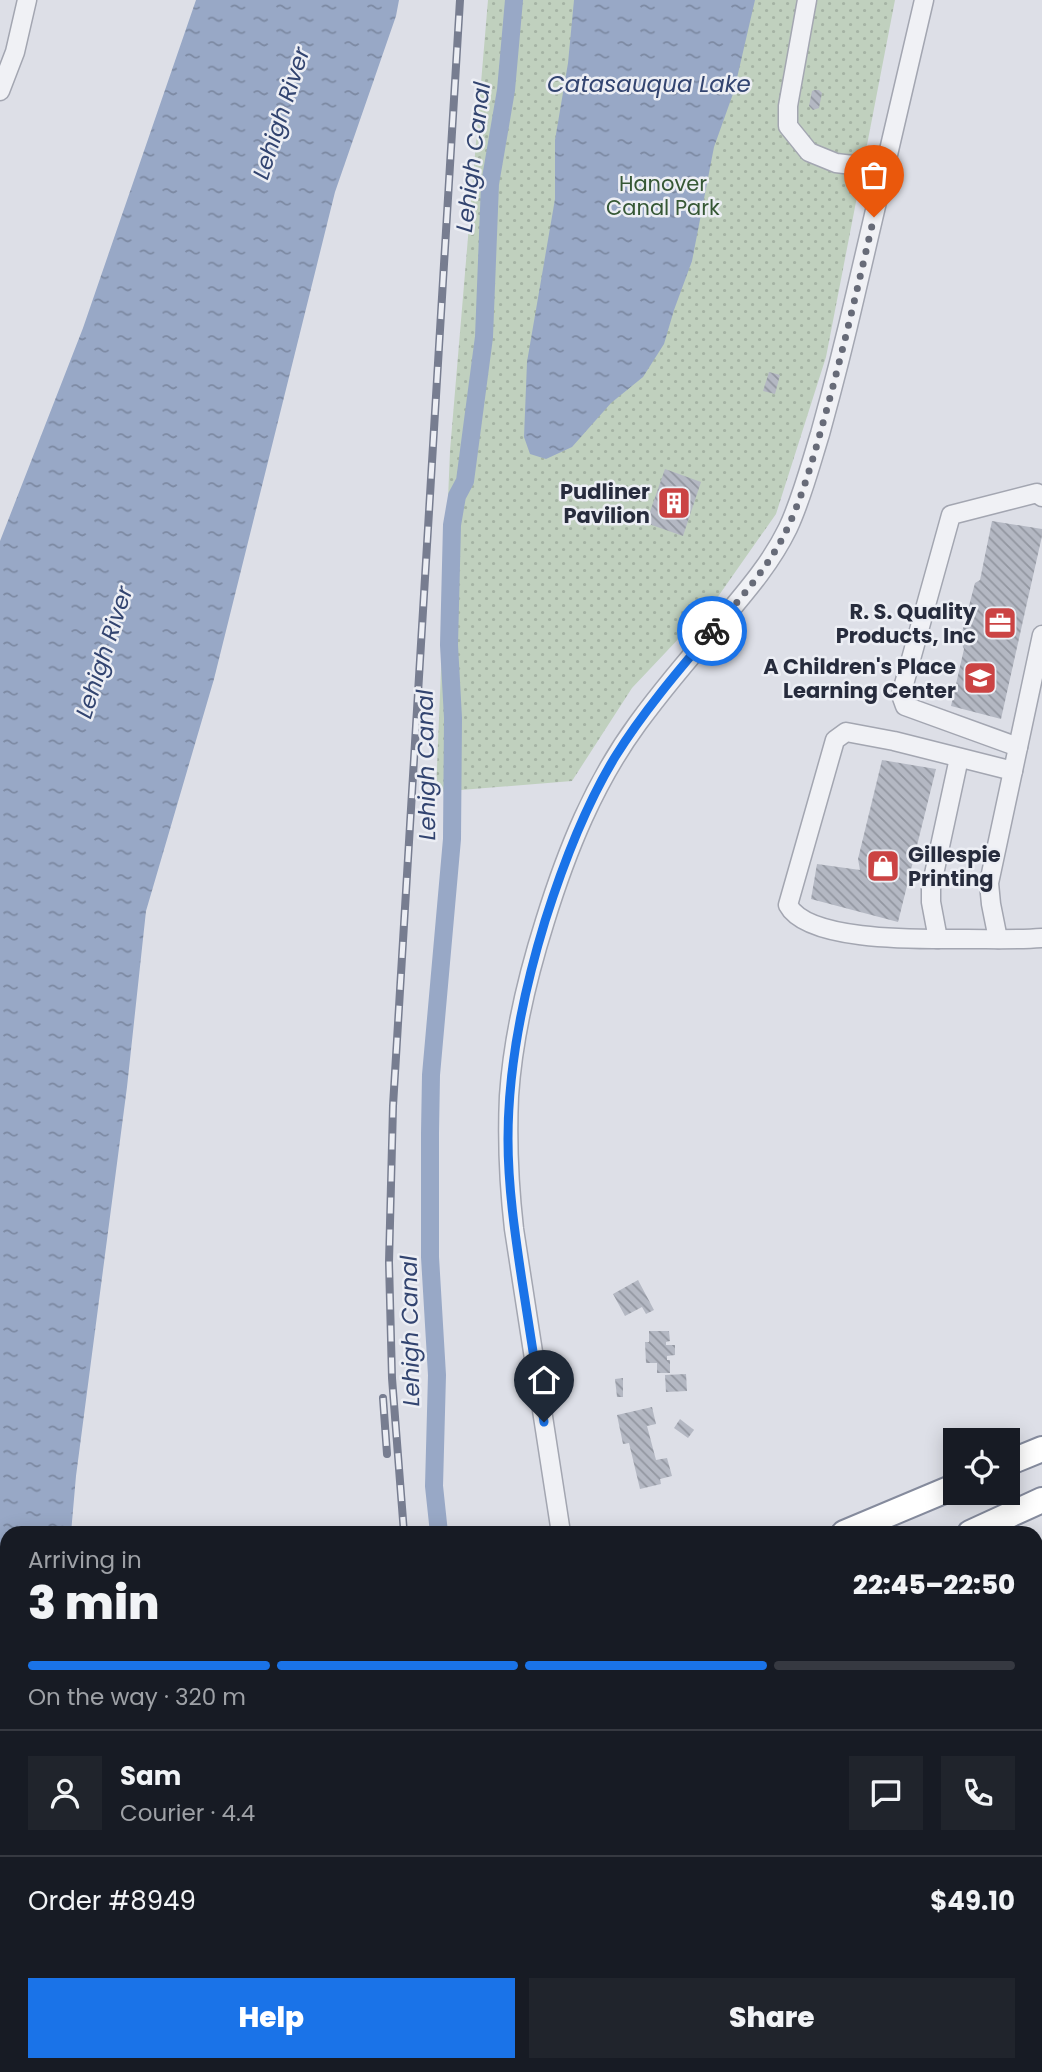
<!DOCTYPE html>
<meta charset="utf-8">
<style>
body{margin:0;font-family:Poppins,sans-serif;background:#20242c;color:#f1f3f6;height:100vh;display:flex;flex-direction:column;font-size:26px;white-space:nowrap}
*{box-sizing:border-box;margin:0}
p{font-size:23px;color:#9ea1a6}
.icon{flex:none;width:38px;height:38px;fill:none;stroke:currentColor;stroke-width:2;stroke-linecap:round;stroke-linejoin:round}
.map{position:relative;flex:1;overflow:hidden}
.panel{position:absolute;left:0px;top:1526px;width:1043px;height:546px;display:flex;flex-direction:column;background:#171b24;border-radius:21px 21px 0 0;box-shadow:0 4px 18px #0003}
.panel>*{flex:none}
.controls{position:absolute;left:943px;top:1428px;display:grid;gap:14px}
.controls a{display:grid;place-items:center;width:77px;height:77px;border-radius:0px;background:#171b24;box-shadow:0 4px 18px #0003;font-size:35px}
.pin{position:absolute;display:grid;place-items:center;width:60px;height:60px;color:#fff;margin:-72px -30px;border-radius:50% 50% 50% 0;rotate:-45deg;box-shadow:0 0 7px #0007}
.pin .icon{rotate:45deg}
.courier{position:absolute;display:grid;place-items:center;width:70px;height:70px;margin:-35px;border:5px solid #1a73e8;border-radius:50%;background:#fff;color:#222;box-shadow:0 2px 9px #0007}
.overview em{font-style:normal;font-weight:800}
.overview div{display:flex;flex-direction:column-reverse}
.overview{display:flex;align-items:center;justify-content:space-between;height:119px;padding:0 28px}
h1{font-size:46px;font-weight:800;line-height:52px}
.bar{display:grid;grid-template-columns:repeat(4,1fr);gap:10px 7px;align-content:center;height:84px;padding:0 28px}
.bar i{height:9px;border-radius:5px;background:#363941}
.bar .selected{background:#1a73e8}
.bar p{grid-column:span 4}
.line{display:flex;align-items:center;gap:18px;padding:0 28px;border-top:2px solid #363941}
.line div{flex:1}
.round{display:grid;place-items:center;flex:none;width:74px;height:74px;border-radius:0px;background:#20242c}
.action{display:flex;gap:14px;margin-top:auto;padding:14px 28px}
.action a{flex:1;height:80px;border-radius:0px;background:#1a73e8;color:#fff;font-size:28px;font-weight:800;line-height:80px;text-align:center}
.action a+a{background:#20242c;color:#f1f3f6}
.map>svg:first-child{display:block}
.park{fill:url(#park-dots)}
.water{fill:url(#water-ripples)}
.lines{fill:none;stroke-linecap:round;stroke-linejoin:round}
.canal{stroke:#98a8c6;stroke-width:18}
.building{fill:url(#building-back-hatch)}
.minor-casing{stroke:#a3a6b1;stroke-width:21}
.highway-casing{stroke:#858b9d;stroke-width:28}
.minor{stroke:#f0f1f5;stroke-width:18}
.highway{stroke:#fff;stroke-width:24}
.rail-casing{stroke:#777d90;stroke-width:8}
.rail{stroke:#eceef4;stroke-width:5;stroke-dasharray:16;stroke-linecap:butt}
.done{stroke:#676b78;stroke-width:7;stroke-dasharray:0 12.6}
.route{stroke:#1a73e8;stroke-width:9}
.labels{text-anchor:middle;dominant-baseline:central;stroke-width:5;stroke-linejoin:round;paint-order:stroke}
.park-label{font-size:21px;fill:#365835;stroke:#eceef4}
.poi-label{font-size:21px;font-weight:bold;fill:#272c3d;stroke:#eceef4;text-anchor:end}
.water-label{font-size:23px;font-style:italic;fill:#324470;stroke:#eceef4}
</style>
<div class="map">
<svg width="1042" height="2072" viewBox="0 0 1042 2072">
<defs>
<pattern id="park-dots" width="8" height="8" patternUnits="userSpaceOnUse" patternTransform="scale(1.75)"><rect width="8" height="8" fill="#c0d0be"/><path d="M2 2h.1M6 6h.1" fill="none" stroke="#a5b3a4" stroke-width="1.8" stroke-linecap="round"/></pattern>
<pattern id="water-ripples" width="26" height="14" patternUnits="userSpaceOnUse" patternTransform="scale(1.75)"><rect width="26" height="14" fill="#98a8c6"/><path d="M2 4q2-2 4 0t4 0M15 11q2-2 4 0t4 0" fill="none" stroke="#7c89a2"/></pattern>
<pattern id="building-back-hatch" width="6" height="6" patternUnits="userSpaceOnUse" patternTransform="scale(1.75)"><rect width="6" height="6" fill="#b4b8c3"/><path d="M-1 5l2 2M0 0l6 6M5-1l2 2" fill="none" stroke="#9296a0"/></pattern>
</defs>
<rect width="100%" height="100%" fill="#dddfe7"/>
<polygon class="park" points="488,0 895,0 826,357 776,514 717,598 632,688 572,781 436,792 450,451"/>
<g class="water">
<polygon points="196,0 399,0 396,16 335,192 214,679 146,911 127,1087 76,1476 71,1533 7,1533 7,2065 121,2065 124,2072 0,2072 0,541 83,328"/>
<polygon points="574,0 755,0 734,91 714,147 692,261 674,310 664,344 643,377 611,403 572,447 546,459 530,454 524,437 527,362 555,199 555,140 568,63"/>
</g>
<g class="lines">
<g class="canal">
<polyline points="439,1533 434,1486 437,1375 430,1257 430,1133 431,1075 452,839 453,718 449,645 452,525 457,496 465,481 484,337 490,184 506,90 514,0"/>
<polyline points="568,2065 571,2072"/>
</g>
</g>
<g class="building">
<polygon points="815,90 819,90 822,93 819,108 813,110 809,106 812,91"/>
<polygon points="769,372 780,375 775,394 763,391"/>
<polygon points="665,469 701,482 683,536 646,523"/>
<polygon points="992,521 1042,529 1042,536 1001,719 951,706 964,649 960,640 975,583 980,580"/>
<polygon points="882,760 936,769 898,922 811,899 817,864 860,870 858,859"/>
<polygon points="638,1280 654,1310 646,1314 642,1307 625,1316 613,1294"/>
<polygon points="649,1331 669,1331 670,1341 666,1342 666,1345 675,1345 675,1355 667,1356 667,1360 670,1360 670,1373 657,1373 657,1363 646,1363 645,1342 649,1342"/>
<polygon points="686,1374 687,1391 666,1392 665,1375"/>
<polygon points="623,1378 623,1397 617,1397 615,1379"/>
<polygon points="652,1407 656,1424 647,1426 656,1460 667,1458 672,1476 660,1479 661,1484 640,1489 629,1443 623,1444 617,1415"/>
<polygon points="680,1419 694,1430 688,1438 674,1428"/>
</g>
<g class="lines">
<defs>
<g id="minor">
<polyline points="807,0 788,106 788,126 809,152 836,163 885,169"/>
<polyline points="0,91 15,52 27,0"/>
<polyline points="1018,747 905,706 901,695 951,515 1037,493 1042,497"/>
<path d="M1013,771L894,741L846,732L835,740L788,905C808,943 927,939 967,939C992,939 1017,940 1042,938"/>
<polyline points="938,939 931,902 931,888 959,758"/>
<polyline points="998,939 991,904 989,883 1042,635"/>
<path d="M561,1533L514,1229C509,1185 507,1141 509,1096C513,1036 527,978 545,921C567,850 594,783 638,723C663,689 690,657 718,625C744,594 770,565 788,528C802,498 810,466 820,434C833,387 845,340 856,292C879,195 901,97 924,0"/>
<polyline points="685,2065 686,2072"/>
</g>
<g id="highway">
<polyline points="1008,1463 1042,1449"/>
<polyline points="844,1533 956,1486"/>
<polyline points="970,1533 1042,1500"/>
<polyline points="0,1882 7,1879"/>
<polyline points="0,1943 7,1940"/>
</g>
</defs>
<use href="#minor" class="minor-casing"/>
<use href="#highway" class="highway-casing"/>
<use href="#minor" class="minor"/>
<use href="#highway" class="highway"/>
<defs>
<g id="rail">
<polyline points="383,1398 387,1454"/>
<polyline points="404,1533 392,1378 389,1262 393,1106 460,0"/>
<polyline points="525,2065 527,2072"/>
</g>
</defs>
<use href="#rail" class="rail-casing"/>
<use href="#rail" class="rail"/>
</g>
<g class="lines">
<path class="done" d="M712,631C740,599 769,567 787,529C803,495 813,459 823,423C842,355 858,286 874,217"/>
<path class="route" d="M544,1422C537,1375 529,1328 522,1281C515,1234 508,1187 508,1139C508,1065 523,993 545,921C563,864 584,808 615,757C643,712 678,671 712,631"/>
</g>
<defs>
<symbol id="building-square" viewBox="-11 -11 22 22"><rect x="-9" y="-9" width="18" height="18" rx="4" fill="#cb4343" stroke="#eceef4"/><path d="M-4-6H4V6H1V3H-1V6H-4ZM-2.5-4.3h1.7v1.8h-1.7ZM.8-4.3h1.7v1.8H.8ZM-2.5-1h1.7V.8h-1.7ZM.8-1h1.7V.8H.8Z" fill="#fff"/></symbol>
<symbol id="office-square" viewBox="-11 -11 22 22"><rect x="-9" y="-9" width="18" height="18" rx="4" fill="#cb4343" stroke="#eceef4"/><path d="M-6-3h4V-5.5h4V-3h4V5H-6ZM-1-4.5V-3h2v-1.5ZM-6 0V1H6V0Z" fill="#fff"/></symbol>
<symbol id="school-square" viewBox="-11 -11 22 22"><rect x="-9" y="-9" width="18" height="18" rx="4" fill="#cb4343" stroke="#eceef4"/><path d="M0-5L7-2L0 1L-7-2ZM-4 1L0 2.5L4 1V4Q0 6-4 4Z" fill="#fff"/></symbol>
<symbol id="shop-square" viewBox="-11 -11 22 22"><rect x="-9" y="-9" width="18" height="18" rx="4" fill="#cb4343" stroke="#eceef4"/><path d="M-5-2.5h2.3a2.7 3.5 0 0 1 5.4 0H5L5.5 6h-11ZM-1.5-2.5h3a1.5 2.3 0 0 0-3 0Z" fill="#fff"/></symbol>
</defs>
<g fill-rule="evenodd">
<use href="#building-square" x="655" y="484" width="38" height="38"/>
<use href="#office-square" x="981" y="604" width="38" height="38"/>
<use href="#school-square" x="961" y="659" width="38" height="38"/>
<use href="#shop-square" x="864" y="847" width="38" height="38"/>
</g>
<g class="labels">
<g class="park-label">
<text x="663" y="183">Hanover<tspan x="663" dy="24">Canal Park</tspan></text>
</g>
<g class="poi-label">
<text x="650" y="491">Pudliner<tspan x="650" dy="24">Pavilion</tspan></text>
<text x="976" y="611">R. S. Quality<tspan x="976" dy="24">Products, Inc</tspan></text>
<text x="956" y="666">A Children's Place<tspan x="956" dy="24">Learning Center</tspan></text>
<text x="908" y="854" text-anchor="start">Gillespie<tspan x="908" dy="24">Printing</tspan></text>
</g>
<g class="water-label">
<text x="649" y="84">Catasauqua Lake</text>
<text transform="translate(281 113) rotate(-72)">Lehigh River</text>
<text transform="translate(473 157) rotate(-83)">Lehigh Canal</text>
<text transform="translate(104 652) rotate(-72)">Lehigh River</text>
<text transform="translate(426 765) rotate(-91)">Lehigh Canal</text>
<text transform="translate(410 1331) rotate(-91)">Lehigh Canal</text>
</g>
</g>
</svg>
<div class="controls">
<a><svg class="icon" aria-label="locate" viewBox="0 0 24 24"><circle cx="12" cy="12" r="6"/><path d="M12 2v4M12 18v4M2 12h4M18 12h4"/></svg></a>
</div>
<div class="pin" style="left:874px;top:217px;background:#ea580c"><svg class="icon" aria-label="bag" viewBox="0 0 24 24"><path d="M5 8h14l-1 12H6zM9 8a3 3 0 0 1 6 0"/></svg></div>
<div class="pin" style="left:544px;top:1422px;background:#1f2937"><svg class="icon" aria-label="home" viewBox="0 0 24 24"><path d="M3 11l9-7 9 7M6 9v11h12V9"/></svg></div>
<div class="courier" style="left:712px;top:631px"><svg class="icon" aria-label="bike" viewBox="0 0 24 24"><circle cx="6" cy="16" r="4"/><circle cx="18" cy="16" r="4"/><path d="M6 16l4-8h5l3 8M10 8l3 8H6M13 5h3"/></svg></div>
<section class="panel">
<div class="overview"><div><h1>3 min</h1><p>Arriving in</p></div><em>22:45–22:50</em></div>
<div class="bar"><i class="selected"></i><i class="selected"></i><i class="selected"></i><i></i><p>On the way · 320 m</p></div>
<div class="line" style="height:126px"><a class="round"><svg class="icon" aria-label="person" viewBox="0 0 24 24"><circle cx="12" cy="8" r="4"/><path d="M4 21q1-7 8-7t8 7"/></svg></a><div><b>Sam</b><p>Courier · 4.4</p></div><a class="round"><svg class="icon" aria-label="chat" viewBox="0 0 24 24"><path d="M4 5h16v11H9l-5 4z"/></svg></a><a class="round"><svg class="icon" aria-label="phone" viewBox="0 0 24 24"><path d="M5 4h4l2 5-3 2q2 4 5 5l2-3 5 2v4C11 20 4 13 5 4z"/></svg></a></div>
<div class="line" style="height:91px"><div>Order #8949</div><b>$49.10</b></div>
<div class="action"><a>Help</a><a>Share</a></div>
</section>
</div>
